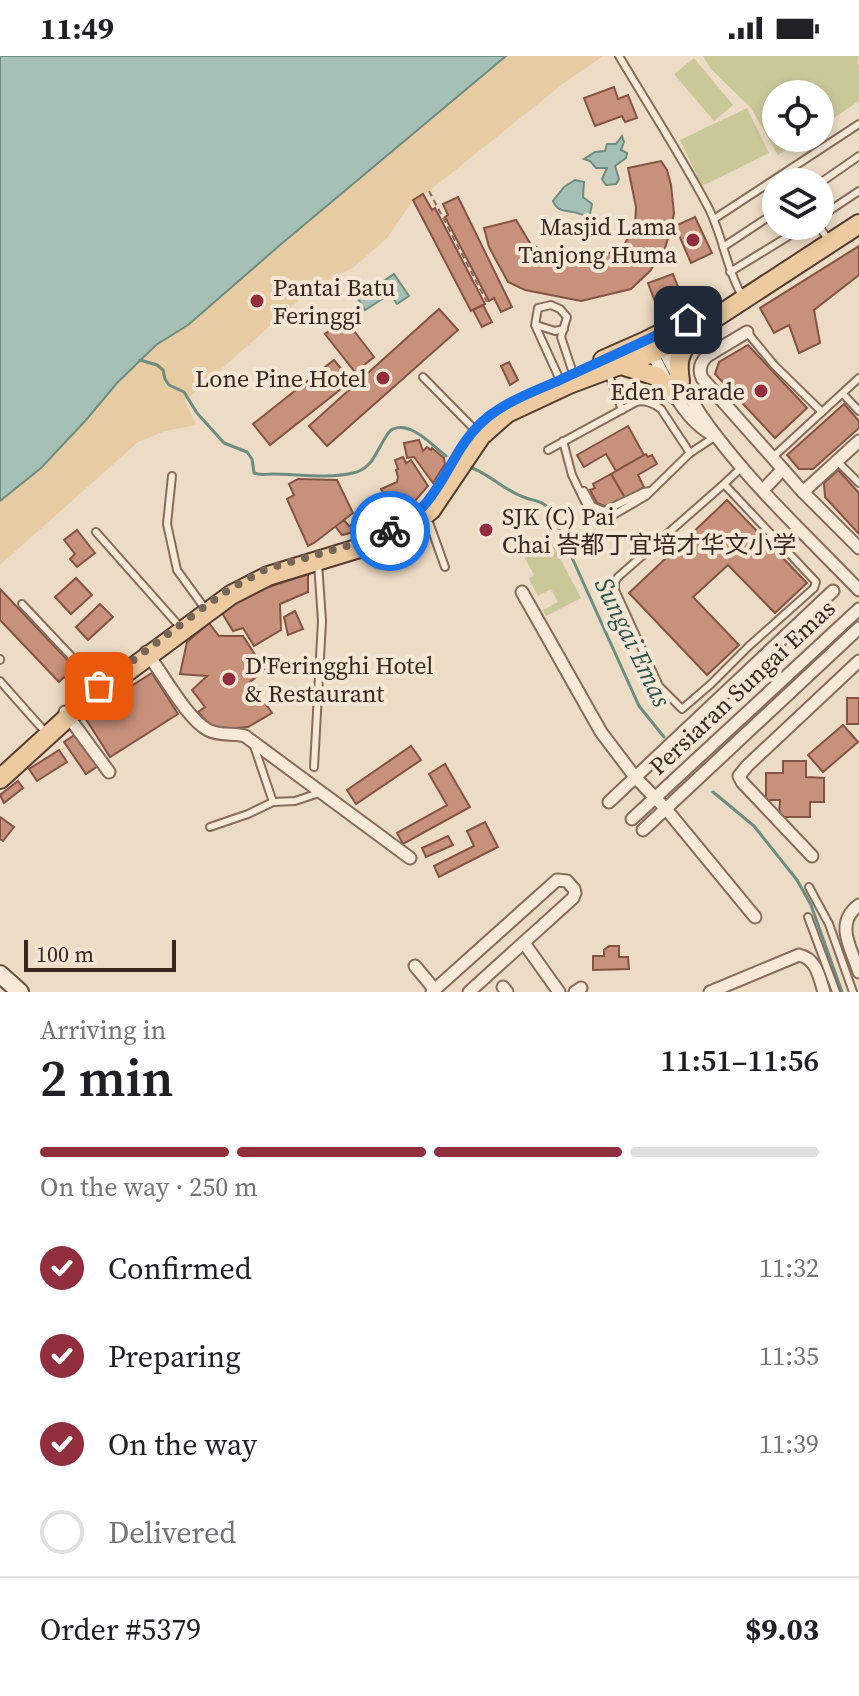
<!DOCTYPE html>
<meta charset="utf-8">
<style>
body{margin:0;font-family:"Source Serif 4","Noto Sans SC",serif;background:#f2f2f2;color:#202124;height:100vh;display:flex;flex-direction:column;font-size:30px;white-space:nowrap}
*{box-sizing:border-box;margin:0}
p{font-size:26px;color:#757577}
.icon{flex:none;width:44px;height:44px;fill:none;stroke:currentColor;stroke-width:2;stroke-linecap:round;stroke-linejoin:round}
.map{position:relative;height:936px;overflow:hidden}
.side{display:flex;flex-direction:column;background:#fff;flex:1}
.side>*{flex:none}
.buttons{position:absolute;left:762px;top:24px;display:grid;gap:16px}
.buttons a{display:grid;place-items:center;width:72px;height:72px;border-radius:50%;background:#fff;box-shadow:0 4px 12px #0003;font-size:40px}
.scale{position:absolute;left:24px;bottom:20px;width:152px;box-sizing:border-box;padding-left:8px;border:4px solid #37271f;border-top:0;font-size:22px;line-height:28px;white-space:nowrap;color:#37271f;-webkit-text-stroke:6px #f4e6d4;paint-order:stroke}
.pin{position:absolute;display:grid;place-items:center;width:68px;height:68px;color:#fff;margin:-34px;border-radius:16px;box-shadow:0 4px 12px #0006}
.courier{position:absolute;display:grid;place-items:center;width:80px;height:80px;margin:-40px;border:6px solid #1a73e8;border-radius:50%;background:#fff;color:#222;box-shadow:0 2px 10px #0007}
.headline em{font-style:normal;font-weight:600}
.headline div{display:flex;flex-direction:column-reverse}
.headline{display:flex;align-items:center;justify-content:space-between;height:136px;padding:0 40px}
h1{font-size:52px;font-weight:600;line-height:60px}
.bar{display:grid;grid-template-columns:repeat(4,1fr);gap:12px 8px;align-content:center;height:96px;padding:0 40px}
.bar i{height:10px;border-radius:6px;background:#e0e0e0}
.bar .current{background:#922f3e}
.bar p{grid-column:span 4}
.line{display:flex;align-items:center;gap:20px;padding:0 40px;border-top:2px solid #e0e0e0}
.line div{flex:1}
ol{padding:0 40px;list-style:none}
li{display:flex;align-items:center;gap:24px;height:88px}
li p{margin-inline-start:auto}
li .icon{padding:8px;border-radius:50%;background:#922f3e;color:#fff;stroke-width:4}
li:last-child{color:#757577}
li i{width:44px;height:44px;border:4px solid #e0e0e0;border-radius:50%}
.status{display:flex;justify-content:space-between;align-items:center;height:56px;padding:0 40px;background:#fff;direction:ltr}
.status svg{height:22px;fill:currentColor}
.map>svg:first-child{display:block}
.green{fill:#cac899}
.sand{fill:#e7cba3}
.water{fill:#a6c0b5;stroke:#6d8d81;stroke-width:2}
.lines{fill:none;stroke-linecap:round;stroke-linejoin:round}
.stream{stroke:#6d8d81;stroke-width:3}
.building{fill:#c8917c;stroke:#845343;stroke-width:2}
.lane-casing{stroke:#866c5c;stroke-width:10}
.street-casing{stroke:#866c5c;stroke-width:15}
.secondary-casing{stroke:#684e3f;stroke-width:20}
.primary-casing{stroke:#543c30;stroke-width:22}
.path{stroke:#866c5c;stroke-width:2;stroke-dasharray:6 4;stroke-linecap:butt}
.lane{stroke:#f7e9d8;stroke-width:6}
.street{stroke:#f7e9d8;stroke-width:11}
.secondary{stroke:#f7e9d8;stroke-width:16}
.primary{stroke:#edca9f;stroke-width:18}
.done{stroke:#766659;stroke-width:8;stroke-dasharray:0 14.4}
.route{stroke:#1a73e8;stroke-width:10}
.poi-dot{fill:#922f3e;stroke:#f4e6d4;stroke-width:3}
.labels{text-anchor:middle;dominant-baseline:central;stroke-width:8;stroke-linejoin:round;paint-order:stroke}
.poi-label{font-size:24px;fill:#37271f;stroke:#f4e6d4;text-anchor:end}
.street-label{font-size:24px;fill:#37271f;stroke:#f4e6d4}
.water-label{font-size:26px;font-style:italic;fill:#2f564e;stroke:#f4e6d4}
</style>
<div class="status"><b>11:49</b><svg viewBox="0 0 49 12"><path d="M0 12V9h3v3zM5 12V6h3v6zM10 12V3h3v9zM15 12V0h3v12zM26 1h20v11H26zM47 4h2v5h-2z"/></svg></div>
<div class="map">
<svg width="859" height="936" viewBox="0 0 859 936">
<rect width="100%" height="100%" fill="#ecdbc5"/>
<g class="green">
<polygon points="703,0 859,0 857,8 859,10 859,45 820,71 820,38 776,38 776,82 804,82 778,99 751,52 711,13"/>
<polygon points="694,2 733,49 714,65 674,18"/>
<polygon points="747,52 769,97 702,130 680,84"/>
<polygon points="551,485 581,542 546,560 543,554 558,546 551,533 538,540 529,523 534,519 522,497"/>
</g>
<polygon class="sand" points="506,0 603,0 564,27 429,135 413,144 387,182 354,211 313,232 185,345 196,369 165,375 138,386 0,509 0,445 41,412 140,304 156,289 188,269 280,189"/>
<g class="water">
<polygon points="0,0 506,0 280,189 188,269 156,289 117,327 86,364 41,412 0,445"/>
<polygon points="622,80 624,86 621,94 627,97 626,102 615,110 619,123 616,128 606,129 602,123 607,112 596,112 590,105 584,103 595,96 605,95 607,88 616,88"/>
<path d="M575,124L584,126L583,141L592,148L590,158C582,161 581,157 573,156C563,154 557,155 553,145L564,131Z"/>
<polygon points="394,218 409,240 397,248 390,238 365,254 358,243"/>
</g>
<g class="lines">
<g class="stream">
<path d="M140,304L157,309L163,314L165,323L169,329L184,336L197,357L224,387L247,396L252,403L254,417C261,420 264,418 272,418C298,418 327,423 353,417C359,416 365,412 369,408C377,400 386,375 393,373C411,365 433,390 446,400"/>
<path d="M472,412C491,419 506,436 526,442C536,445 542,445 550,453L639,650L664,681"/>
<polyline points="713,736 754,770 797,824 811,849 842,936"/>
</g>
</g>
<g class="building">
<polygon points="614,31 618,43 628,39 637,62 625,66 622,60 595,70 584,42"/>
<polygon points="661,105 667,114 671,129 674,157 670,176 665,192 650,215 631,233 581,245 525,234 508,226 489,191 484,172 516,164 530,187 552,200 577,207 592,206 624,189 635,170 636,151 628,112"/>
<polygon points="423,138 432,154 435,152 485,248 471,255 413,144"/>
<polygon points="458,141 512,251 501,256 494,242 489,245 445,161 448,159 443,148"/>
<polygon points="695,161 712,197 691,207 675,170"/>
<polygon points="859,190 859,219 814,254 820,287 799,297 789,269 774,277 760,252"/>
<polygon points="673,218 682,241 657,251 648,227"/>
<polygon points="483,249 492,266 482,271 473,254"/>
<polygon points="439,253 458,274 327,390 309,370"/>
<polygon points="345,263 374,301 355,316 325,278"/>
<polygon points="748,289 807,352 775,382 715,318 719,306"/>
<polygon points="334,304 351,325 270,389 253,368"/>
<polygon points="509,306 518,324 510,329 501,310"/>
<polygon points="844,348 859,365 859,372 813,413 799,413 787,399"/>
<polygon points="628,370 644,399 616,415 606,398 584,411 577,399"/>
<polygon points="419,384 423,395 427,391 431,394 432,392 444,402 445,408 433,427 414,401 407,402 404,387"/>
<polygon points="646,398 648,401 652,399 657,408 638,419 644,431 625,442 611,418"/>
<polygon points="403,401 406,407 411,404 428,430 408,453 388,464 366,473 342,479 335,470 344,464 349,470 381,458 374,447 385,441 381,433 397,426 398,421 396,414 398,413 395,404"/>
<polygon points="838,414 859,437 859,478 825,441 824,427"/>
<polygon points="611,418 625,442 607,451 597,447 590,434 595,432 593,428"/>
<polygon points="298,423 337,424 353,457 314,487 308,490 287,443 294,439 289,428"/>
<polygon points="727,444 807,527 775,557 728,509 693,541 739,589 707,619 629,537"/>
<polygon points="77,474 95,497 77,511 70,503 75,498 64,484"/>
<polygon points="308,518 308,536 280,548 281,574 254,590 243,572 233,575 222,557 245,539"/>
<polygon points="76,522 92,539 71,558 55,541"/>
<polygon points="0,533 76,613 66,622 64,621 59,626 0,564"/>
<polygon points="100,548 113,561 88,584 76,571"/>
<polygon points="295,555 303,573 288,579 284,561"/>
<polygon points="209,567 219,580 243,580 265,614 250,626 272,657 248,671 215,674 198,656 205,651 192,634 207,620 180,618 187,586"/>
<polygon points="152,617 178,658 110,701 84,660"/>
<rect x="847" y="642" width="12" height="26"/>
<polygon points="843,669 858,686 823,716 808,699"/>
<polygon points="76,678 98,710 86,718 64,686"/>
<polygon points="411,690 421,704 356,748 347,734"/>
<polygon points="59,694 67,706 37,725 29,713"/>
<polygon points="783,705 806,705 806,721 824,722 824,746 810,746 810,761 779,761 780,744 766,744 766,717 783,717"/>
<polygon points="445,708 470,751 403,788 397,777 447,749 429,718"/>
<polygon points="18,725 23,732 4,747 0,739"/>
<polygon points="0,761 14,771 3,785 0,783"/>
<polygon points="485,766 498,791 439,821 434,810 474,790 467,775"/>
<polygon points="448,780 453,789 426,801 422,792"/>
<polygon points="609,890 619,890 619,901 628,901 629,913 593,914 593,900 604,900 604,894"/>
</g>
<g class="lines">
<defs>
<g id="lane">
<path d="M619,0C648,49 680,98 707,149C722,176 725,208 740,236"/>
<polyline points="820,127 859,100"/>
<polyline points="820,161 859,135"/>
<polyline points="714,163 859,68"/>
<polyline points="819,170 827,182"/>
<polyline points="723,191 776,156"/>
<polyline points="730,216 805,170"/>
<polygon points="551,249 560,253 567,261 561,281 573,317 569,328 560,324 535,269 538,252"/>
<polyline points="660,257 666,272"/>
<polyline points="536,269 555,275 564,273"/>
<polyline points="747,276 774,309 822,356"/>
<polyline points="608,316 622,354"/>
<polyline points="423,321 479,378"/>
<polyline points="843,338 859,355"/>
<polyline points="563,385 572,419 588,452 591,455 610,461 646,440 690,397 716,380"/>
<path d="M548,394L636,346C644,344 654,347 661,353L690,397"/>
<polyline points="772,402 859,322"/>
<polyline points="837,405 859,427"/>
<polyline points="172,420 167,468 177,514 206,554"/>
<polyline points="724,428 816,526 814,532 749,590 711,628 682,653 659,630 615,534 615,526 618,521 724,428 741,412"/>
<polyline points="584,435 592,450 604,455 644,436 650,435"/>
<polyline points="426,463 430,469 445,511"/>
<polyline points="96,476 181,572"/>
<polyline points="22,548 102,633"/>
<polyline points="0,604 0,603"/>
<polyline points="0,625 47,678"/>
<polyline points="81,643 71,631 87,617"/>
<polyline points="254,690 273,746"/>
<polyline points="314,711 322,565 318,507"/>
<polyline points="210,771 248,758 273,746 295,745 322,736"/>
<polyline points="809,831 829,868 853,936"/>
<polyline points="808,861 836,936"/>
</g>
<g id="street">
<path d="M747,276L707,300C701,306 698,313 702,322L803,436L859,492"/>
<path d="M660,287C677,320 694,352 717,381C759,436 811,484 859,534"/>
<path d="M650,293C666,323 683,365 715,380"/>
<polyline points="763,434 783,413"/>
<polyline points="803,436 859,385"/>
<polyline points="522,536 601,676 635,721 666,753 755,861"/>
<path d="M146,596C162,616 187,663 208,674C219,680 234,677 245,680L410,802"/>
<polyline points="65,656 109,716"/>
<polyline points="609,746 833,535"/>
<polyline points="632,763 859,553"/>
<polyline points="643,774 859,572"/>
<polyline points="812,800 742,726 739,720 747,710 859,605"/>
<path d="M859,849C834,867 851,892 859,916"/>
<polyline points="524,887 559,936"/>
<polyline points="415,910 435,934"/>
<polyline points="503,931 507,936"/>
<polyline points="432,936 557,824 567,825 574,833 575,837 573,842 469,936"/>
<polyline points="575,936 581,932"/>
<path d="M710,936L799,899C817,903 819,921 824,936"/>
</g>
<polyline id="secondary" points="0,918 20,936"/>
<g id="primary">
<polyline points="603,304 646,285 703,256"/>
<polyline points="621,309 656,320 675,338"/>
<path d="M680,325C676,301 681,297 693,277"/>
<polyline points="0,723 78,652 231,539 268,520 386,484 405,475 431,454 481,380 507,357 569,328 652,297 695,275 859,168"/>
</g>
</defs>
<use href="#lane" class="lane-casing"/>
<use href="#street" class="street-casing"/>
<use href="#secondary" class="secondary-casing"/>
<use href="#primary" class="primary-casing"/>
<polyline class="path" points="429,135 487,246"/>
<use href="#lane" class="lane"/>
<use href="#street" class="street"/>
<use href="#secondary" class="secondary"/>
<use href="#primary" class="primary"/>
</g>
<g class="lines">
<polyline class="done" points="99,630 204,551 228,534 266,513 382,480 390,475"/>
<path class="route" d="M390,475C447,447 445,395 489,360C510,344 535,335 560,324C603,304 646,285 688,264"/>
</g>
<g class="poi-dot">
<circle cx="693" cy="184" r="8"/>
<circle cx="257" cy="245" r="8"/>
<circle cx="383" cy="322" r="8"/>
<circle cx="761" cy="335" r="8"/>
<circle cx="486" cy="474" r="8"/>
<circle cx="229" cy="623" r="8"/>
</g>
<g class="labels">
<g class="poi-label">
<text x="677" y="170">Masjid Lama<tspan x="677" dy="28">Tanjong Huma</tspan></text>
<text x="273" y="231" text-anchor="start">Pantai Batu<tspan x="273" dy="28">Feringgi</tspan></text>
<text x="367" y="322">Lone Pine Hotel</text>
<text x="745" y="335">Eden Parade</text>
<text x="502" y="460" text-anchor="start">SJK (C) Pai<tspan x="502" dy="28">Chai 峇都丁宜培才华文小学</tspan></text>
<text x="245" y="609" text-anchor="start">D'Feringghi Hotel<tspan x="245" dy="28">&amp; Restaurant</tspan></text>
</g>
<g class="street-label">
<text transform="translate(742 631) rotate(-43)">Persiaran Sungai Emas</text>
</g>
<g class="water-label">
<text transform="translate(633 586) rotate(64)">Sungai Emas</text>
</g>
</g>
</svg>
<div class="buttons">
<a><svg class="icon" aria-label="locate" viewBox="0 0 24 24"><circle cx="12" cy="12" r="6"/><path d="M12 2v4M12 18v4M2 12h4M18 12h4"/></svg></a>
<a><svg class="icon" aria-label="layers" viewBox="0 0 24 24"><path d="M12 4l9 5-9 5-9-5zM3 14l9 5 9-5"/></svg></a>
</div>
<div class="scale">100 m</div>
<div class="pin" style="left:99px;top:630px;background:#ea580c"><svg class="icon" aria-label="bag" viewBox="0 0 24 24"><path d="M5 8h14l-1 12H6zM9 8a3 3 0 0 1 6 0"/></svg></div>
<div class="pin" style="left:688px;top:264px;background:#1f2937"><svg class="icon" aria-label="home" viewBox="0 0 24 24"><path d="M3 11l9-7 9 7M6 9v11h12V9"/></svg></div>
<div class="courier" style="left:390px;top:475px"><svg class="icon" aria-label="bike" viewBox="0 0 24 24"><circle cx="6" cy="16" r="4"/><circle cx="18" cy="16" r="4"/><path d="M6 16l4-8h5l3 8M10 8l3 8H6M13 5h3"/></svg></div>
</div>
<section class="side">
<div class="headline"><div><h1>2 min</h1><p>Arriving in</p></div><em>11:51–11:56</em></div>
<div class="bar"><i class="current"></i><i class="current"></i><i class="current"></i><i></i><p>On the way · 250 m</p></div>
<ol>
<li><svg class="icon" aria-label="check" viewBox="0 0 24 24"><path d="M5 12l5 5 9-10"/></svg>Confirmed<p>11:32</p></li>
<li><svg class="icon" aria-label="check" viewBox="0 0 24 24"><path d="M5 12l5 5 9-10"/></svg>Preparing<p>11:35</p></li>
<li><svg class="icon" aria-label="check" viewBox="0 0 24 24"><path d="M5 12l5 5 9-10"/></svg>On the way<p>11:39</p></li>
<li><i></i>Delivered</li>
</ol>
<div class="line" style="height:104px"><div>Order #5379</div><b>$9.03</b></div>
</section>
